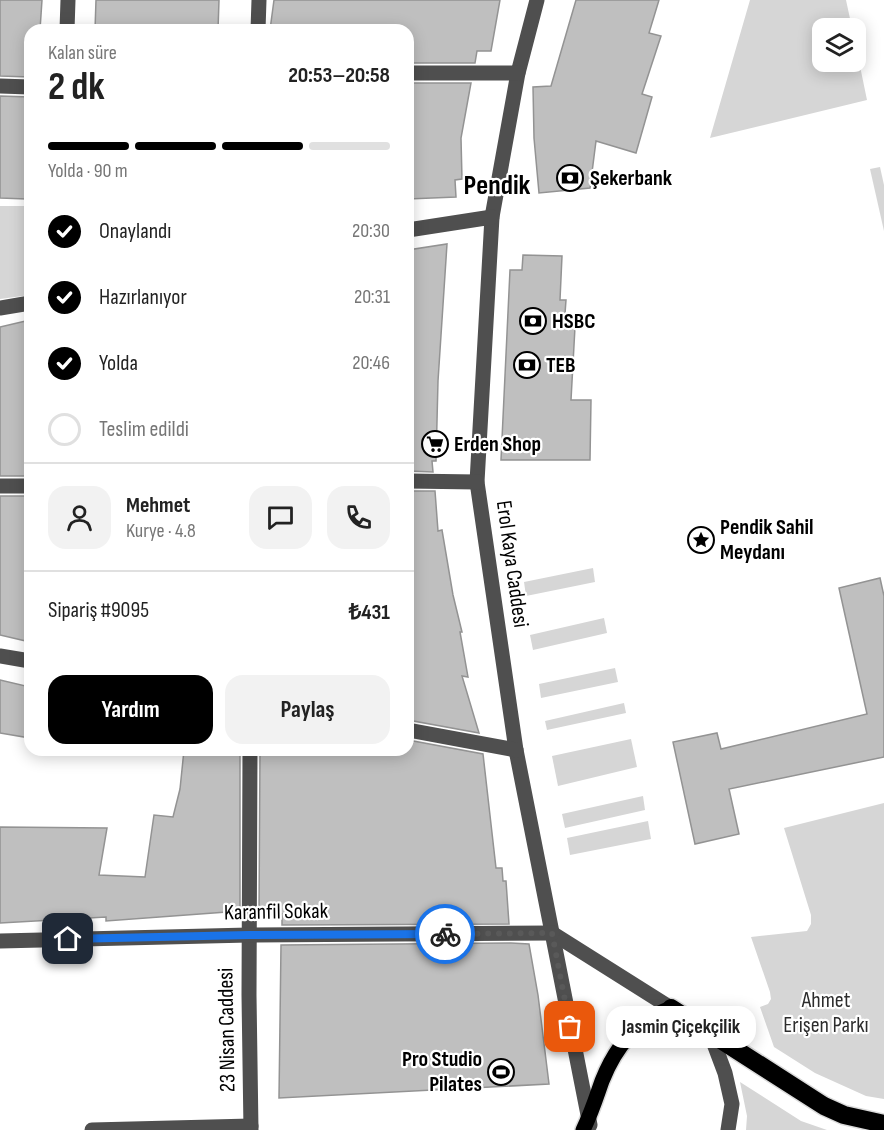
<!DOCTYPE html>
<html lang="tr">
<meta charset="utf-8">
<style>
body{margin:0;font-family:"Sofia Sans Condensed",sans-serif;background:#f2f2f2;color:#222;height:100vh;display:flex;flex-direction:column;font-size:22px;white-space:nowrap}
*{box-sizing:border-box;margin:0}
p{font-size:20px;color:#767676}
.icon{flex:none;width:33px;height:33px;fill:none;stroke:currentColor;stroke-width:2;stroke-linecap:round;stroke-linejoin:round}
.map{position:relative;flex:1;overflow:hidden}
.side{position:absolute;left:24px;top:24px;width:390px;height:732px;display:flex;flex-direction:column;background:#fff;border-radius:18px;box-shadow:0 3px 15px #0003}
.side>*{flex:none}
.buttons{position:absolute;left:812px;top:18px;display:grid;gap:12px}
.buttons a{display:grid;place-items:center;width:54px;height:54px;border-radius:12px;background:#fff;box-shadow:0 3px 15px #0003;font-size:30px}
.pin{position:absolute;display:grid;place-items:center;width:51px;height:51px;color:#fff;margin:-26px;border-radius:12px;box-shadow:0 3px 9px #0006}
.courier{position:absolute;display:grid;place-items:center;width:60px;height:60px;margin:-30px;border:4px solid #1a73e8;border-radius:50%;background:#fff;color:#222;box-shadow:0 2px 8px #0007}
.bubble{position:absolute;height:42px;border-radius:18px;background:#fff;box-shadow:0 3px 15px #0003;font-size:20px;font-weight:700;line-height:42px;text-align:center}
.head em{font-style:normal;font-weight:700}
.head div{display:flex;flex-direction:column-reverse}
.head{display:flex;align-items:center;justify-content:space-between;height:102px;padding:0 24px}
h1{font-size:39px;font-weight:700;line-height:45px}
.bar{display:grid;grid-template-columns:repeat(4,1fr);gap:9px 6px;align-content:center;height:72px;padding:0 24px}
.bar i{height:8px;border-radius:4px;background:#e0e0e0}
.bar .on{background:#000}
.bar p{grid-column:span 4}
.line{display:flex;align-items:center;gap:15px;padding:0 24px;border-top:2px solid #e0e0e0}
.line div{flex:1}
.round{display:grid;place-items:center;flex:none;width:63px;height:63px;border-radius:18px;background:#f2f2f2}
ol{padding:0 24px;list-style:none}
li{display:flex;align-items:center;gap:18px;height:66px}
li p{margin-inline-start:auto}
li .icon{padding:6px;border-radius:50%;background:#000;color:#fff;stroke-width:4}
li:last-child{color:#767676}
li i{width:33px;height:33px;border:3px solid #e0e0e0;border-radius:50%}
.primary-button{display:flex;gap:12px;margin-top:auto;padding:12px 24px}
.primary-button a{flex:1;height:69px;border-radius:18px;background:#000;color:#fff;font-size:24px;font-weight:700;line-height:69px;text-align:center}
.primary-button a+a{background:#f2f2f2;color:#222}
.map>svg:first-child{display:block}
.green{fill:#d6d6d6}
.building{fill:#bfbfbf;stroke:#939393;stroke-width:1.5}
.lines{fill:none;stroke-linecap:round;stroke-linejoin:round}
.major-casing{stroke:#dbdbdb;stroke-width:18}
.highway-casing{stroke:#dbdbdb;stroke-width:21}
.minor{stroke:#4f4f4f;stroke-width:15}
.major{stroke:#000;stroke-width:15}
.highway{stroke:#000;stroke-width:18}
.done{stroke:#595959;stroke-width:6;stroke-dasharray:0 10.8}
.route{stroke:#1a73e8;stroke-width:8}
.labels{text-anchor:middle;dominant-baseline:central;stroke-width:4.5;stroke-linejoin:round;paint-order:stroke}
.poi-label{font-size:22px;font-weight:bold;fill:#000;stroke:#fff;text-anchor:start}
.street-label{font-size:22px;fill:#000;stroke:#fff}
.park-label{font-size:22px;fill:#2d2d2d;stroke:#fff}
.district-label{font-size:28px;font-weight:bold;fill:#000;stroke:#fff}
</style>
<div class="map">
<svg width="884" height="1130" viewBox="0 0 884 1130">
<rect width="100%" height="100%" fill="#fff"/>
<g class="green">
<polygon points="750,0 846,0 852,28 822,28 822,62 855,62 855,42 867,100 710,138"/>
<polygon points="880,167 884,185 884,231 870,169"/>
<polygon points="0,206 30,206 30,295 0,299"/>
<polygon points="593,568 595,582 526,596 524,582"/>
<polygon points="604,618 607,633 533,650 530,635"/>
<polygon points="615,668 618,682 541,698 539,684"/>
<polygon points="624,703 626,713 547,730 545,721"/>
<polygon points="631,739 637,767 558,786 552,756"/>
<polygon points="643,796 645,810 565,828 562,814"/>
<polygon points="884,803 884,1099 866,1096 815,1073 774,1047 760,1007 768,1004 771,999 770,992 751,937 807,931 811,924 811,915 784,828"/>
<polygon points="648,821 651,839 570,855 567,838"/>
<polygon points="740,1082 801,1121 827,1130 746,1130 747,1116"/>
</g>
<g class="building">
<polygon points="0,0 42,0 40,30 30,30 30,77 0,76"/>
<polygon points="96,0 219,0 218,30 95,30"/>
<polygon points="274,0 500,0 491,51 477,51 475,63 408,63 408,30 270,30"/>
<polygon points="576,0 659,0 649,33 661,36 642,94 652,97 636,153 596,141 590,188 539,193 534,138 533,87 551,86"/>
<polygon points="408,83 471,83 461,138 462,179 455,180 456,197 408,199"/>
<polygon points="0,96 29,97 26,199 0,198"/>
<polygon points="447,244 438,381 436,461 432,461 433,472 408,471 408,250"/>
<polygon points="523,255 562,256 560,300 566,300 564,327 575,327 571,400 591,400 590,460 501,460 510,270 522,270"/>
<polygon points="30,320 30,476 0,476 0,327"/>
<polygon points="408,491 435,491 438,531 442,530 453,595 462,632 460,632 468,677 462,676 479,733 408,720"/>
<polygon points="0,496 30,496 30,642 0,635"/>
<polygon points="880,578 884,596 884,757 729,789 739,834 695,844 673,742 717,733 721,749 867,714 839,588"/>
<polygon points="0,680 30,687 30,738 0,733"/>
<polygon points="408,740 483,754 496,868 502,868 503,881 506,881 509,924 282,925 282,914 259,915 260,750 408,750"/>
<polygon points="184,750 240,750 240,911 106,921 106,917 0,923 0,827 107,828 99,875 145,877 154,815 173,817 180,789"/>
<polygon points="511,943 529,944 538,995 549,1084 279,1098 281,945"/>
</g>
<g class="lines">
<defs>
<path id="major" d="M583,1130C591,1114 596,1098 602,1081C615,1048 637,1020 671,1008"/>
<polyline id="highway" points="671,1008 824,1106 844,1115 884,1124"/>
</defs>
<use href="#major" class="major-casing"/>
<use href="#highway" class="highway-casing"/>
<g class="minor">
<polyline points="537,0 518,73 492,217 477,482 516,750 590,1125"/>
<polyline points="67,30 68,0"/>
<polyline points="258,30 259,0"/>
<polyline points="408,73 518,73"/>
<polyline points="0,86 30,87"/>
<polyline points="408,230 492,217"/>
<polyline points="0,308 30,303"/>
<polyline points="408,481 477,482"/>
<polyline points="0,486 30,486"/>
<polyline points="0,656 30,661"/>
<polyline points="408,730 516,750"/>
<polyline points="250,750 249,995 251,1130"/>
<polyline points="552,933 671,1008"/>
<polyline points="0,941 249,935 552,933"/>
<polyline points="710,1033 725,1073 732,1104 728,1130"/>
<polyline points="92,1130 251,1126"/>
</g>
<use href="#major" class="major"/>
<use href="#highway" class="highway"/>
</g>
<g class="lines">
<polyline class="done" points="445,934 552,933 570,1027"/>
<polyline class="route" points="68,939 249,935 445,934"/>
</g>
<defs>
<symbol id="bank-ring" viewBox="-11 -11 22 22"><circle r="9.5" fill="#fff" stroke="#000" stroke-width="1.5"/><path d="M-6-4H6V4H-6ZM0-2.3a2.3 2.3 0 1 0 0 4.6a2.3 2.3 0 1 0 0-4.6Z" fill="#000"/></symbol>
<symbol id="supermarket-ring" viewBox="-11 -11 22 22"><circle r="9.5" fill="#fff" stroke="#000" stroke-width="1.5"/><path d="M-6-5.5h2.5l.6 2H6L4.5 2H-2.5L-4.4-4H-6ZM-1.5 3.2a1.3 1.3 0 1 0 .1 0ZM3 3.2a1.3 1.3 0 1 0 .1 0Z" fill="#000"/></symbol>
<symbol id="sight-ring" viewBox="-11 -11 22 22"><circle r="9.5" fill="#fff" stroke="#000" stroke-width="1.5"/><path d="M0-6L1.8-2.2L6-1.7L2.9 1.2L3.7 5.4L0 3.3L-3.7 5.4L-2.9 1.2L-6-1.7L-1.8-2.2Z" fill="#000"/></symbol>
<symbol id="stadium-ring" viewBox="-11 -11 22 22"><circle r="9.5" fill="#fff" stroke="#000" stroke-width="1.5"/><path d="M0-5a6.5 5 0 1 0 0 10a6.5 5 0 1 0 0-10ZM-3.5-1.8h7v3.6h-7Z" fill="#000"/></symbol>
</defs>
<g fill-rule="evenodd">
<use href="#bank-ring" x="555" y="163" width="30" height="30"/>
<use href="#bank-ring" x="518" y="306" width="30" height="30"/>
<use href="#bank-ring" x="512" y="350" width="30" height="30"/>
<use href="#supermarket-ring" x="420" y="429" width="30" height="30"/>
<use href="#sight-ring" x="686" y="525" width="30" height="30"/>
<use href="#stadium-ring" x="486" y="1057" width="30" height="30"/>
</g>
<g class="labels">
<g class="poi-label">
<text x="590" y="178">Şekerbank</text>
<text x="552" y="321">HSBC</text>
<text x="546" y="365">TEB</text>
<text x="454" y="444">Erden Shop</text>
<text x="720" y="527">Pendik Sahil<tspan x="720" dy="25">Meydanı</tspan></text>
<text x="482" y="1059" text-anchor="end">Pro Studio<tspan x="482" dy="25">Pilates</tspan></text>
</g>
<g class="street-label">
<text transform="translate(512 564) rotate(82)">Erol Kaya Caddesi</text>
<text transform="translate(276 912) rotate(-1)">Karanfil Sokak</text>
<text transform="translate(227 1030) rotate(-91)">23 Nisan Caddesi</text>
</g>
<g class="park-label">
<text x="826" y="1000">Ahmet<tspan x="826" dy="25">Erişen Parkı</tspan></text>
</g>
<g class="district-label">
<text x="497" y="185">Pendik</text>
</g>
</g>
</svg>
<div class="buttons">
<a><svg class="icon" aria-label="layers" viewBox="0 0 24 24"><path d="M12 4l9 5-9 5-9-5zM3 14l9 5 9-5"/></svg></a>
</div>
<div class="pin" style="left:570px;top:1027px;background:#ea580c"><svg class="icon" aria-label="bag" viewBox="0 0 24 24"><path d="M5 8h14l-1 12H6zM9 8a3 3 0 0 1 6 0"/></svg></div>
<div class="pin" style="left:68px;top:939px;background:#1f2937"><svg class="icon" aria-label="home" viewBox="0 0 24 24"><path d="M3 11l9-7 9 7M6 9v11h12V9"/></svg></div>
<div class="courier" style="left:445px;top:934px"><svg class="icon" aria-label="bike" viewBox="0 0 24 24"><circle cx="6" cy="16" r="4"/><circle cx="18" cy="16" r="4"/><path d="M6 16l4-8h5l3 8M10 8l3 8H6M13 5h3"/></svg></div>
<div class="bubble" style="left:606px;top:1006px;width:150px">Jasmin Çiçekçilik</div>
<section class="side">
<div class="head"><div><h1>2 dk</h1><p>Kalan süre</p></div><em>20:53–20:58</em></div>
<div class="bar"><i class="on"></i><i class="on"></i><i class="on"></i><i></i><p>Yolda · 90 m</p></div>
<ol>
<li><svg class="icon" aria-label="check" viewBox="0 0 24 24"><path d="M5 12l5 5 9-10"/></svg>Onaylandı<p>20:30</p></li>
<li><svg class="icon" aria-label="check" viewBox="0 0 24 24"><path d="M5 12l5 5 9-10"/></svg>Hazırlanıyor<p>20:31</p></li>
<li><svg class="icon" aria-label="check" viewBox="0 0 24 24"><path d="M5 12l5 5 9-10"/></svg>Yolda<p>20:46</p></li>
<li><i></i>Teslim edildi</li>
</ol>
<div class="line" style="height:108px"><a class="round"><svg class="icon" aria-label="person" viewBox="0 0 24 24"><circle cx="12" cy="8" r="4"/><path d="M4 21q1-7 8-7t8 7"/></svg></a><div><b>Mehmet</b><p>Kurye · 4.8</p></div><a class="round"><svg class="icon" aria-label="chat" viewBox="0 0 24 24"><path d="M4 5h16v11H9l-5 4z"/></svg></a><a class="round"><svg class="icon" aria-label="phone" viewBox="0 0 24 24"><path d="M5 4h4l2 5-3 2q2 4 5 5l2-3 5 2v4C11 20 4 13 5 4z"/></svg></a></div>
<div class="line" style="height:78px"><div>Sipariş #9095</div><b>₺431</b></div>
<div class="primary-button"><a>Yardım</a><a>Paylaş</a></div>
</section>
</div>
